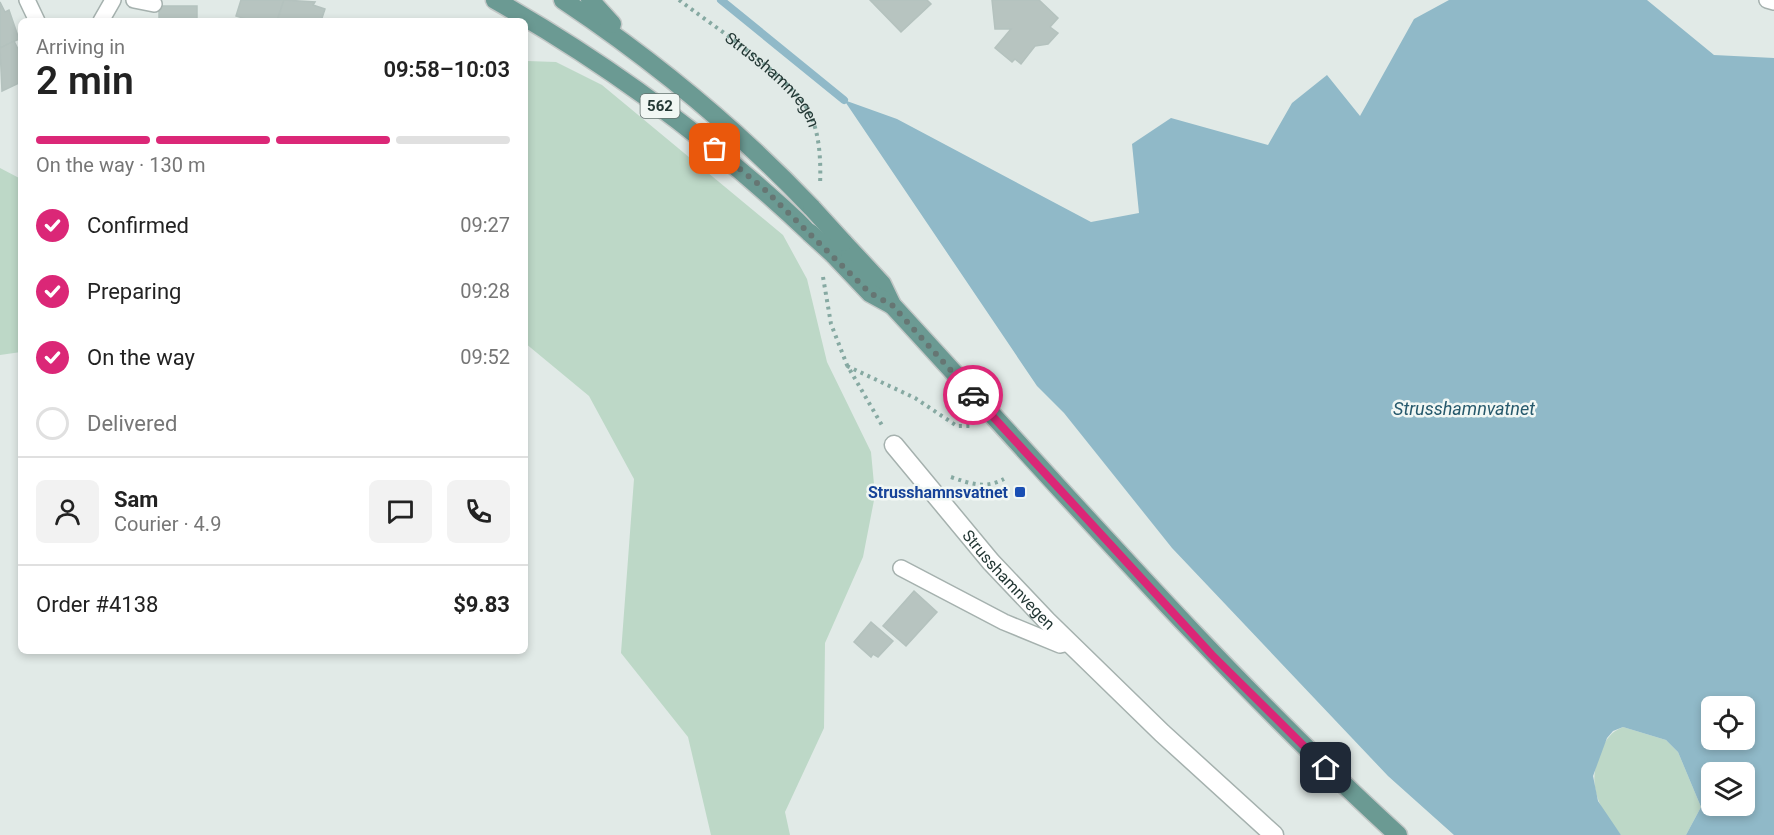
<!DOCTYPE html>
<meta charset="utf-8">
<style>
body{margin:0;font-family:Roboto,sans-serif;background:#f2f2f2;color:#222;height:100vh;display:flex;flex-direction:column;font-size:22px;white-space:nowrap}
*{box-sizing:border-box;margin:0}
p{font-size:20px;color:#767676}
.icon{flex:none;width:33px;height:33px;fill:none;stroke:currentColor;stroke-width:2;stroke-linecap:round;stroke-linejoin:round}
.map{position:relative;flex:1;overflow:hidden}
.side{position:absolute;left:18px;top:18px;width:510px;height:636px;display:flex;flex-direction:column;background:#fff;border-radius:9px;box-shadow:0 3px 9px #0003}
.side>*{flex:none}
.fabs{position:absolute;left:1701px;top:696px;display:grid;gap:12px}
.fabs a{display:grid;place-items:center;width:54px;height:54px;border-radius:9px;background:#fff;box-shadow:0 3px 9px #0003;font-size:30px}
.pin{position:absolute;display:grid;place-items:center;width:51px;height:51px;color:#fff;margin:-26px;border-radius:12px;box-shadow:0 3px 9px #0006}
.courier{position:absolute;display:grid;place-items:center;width:60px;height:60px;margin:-30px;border:4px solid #db2777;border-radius:50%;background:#fff;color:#222;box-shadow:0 2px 8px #0007}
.summary em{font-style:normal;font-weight:600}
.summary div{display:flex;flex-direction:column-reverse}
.summary{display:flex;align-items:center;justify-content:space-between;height:102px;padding:0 18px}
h1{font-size:39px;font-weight:600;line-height:45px}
.bar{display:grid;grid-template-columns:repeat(4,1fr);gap:9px 6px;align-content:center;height:72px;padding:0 18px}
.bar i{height:8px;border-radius:4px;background:#e0e0e0}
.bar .active{background:#db2777}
.bar p{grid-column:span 4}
.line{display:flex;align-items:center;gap:15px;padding:0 18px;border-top:2px solid #e0e0e0}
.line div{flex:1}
.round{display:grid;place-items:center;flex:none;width:63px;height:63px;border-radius:9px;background:#f2f2f2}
ol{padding:0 18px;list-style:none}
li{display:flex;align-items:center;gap:18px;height:66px}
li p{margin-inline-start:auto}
li .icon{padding:6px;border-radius:50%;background:#db2777;color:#fff;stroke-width:4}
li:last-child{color:#767676}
li i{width:33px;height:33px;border:3px solid #e0e0e0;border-radius:50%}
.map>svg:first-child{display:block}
.green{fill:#bdd8c7}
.water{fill:#90b9c8;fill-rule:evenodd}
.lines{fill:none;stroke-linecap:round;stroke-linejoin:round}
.stream{stroke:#90b9c8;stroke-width:8}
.building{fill:#b7c4c0;stroke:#b4c2be;stroke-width:1.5}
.service-casing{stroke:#a5b1ae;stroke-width:18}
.minor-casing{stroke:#a5b1ae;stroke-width:21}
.primary-casing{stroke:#c2c7c6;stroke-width:21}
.path{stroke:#86a9a2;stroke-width:4;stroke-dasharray:3 4.5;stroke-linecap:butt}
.service{stroke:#fff;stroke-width:15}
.minor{stroke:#fff;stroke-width:18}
.primary{stroke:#6b9a93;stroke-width:18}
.primary-bridge-casing{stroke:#c2c7c6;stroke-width:21;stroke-linecap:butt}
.primary-bridge{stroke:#6b9a93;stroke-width:18}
.done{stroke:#667673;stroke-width:6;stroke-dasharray:0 10.8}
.route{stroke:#db2777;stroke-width:8}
.transit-dot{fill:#1a4fb4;stroke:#f1f7f4;stroke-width:2}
.labels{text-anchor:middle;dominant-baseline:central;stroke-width:5;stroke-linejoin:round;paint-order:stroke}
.shield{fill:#f1f7f4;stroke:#62716e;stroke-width:1.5}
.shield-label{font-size:15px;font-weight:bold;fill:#243835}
.street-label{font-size:16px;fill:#243835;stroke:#f1f7f4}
.transit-label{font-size:16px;font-weight:bold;fill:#164399;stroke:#f1f7f4;text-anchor:end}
.water-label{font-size:18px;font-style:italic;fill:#26596c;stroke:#f1f7f4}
</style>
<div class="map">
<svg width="1774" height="835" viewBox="0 0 1774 835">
<rect width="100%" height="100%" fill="#e1eae7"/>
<g class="green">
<polygon points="527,61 556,62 602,85 783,235 807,279 827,362 871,452 875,495 863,557 825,643 824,728 785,812 790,835 711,835 688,737 621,653 634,479 589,396 525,343"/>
<polygon points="0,168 21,179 21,352 0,355"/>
<path d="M1623,727L1666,740L1678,752L1701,807L1686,835H1621C1598,807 1586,786 1601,750C1607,738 1611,732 1623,727Z"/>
</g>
<path class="water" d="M1449,0H1647L1714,55L1774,58V835H1686L1701,807L1678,752L1666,740L1623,727L1613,731L1607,738L1593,776L1598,801L1621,835H1454L1388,776L1172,548L1064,413L1037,386L844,100L897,119L1091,222L1139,213L1132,144L1171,118L1268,145L1292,103L1327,75L1360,116L1414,19ZM1712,706H1744V740H1712ZM1712,772H1744V806H1712Z"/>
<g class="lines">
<polyline class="stream" points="721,0 844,100"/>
</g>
<g class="building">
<polygon points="241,0 284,0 277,21 253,21 236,16"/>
<polygon points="284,0 315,2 313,5 325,9 321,21 277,21"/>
<polygon points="870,0 927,0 931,4 901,32"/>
<polygon points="992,0 1039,0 1058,18 1050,27 1058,33 1048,44 1035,46 1021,64 1015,59 1012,62 995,48 1011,29 995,29"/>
<polygon points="0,2 5,12 9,10 19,39 0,48"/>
<rect x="159" y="6" width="38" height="15"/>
<polygon points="14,41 19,51 21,50 21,82 2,91 0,48"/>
<polygon points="914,591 937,612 906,646 883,626"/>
<polygon points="871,622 893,641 878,657 873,654 871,657 854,642"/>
</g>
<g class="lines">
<defs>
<g id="service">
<polyline points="27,0 37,21"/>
<polyline points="134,0 154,4"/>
<polyline points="1767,0 1774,2"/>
<polyline points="101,21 113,0"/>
<polyline points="901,568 1004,622 1060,645 1069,643"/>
</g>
<g id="minor">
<path id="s2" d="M894,445L991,562L1047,621L1162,733L1274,835"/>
</g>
<g id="primary">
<path d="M495,0C610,65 714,142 810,233"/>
<path d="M563,0C653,60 737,129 812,208"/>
<polyline points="590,0 612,24"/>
<path d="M843,242L882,284L892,305C1058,485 1218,670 1398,835"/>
<polyline points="833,254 870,293 892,305"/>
</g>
</defs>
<use href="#service" class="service-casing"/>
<use href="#minor" class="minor-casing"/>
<use href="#primary" class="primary-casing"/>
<g class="path">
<path id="s1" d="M679,0C713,26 791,77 809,112C820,133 821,162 820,185"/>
<polyline points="823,277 831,324 847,365 883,427"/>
<polyline points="847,366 915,398 957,426 971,426"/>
<path d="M951,477C971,484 985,489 1004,479"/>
</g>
<use href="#service" class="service"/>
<use href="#minor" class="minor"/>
<use href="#primary" class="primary"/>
<defs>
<g id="primary-bridge">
<polyline points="812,208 843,242"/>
<polyline points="810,233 833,254"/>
</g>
</defs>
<use href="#primary-bridge" class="primary-bridge-casing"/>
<use href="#primary-bridge" class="primary-bridge"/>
</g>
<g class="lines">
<polyline class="done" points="715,149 762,187 870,293 892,305 973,395"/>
<polyline class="route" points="973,395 1212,655 1326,768"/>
</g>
<rect class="transit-dot" x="1014" y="486" width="12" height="12" rx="3"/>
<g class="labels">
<rect class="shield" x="640.5" y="94" width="39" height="24" rx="4.5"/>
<g class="shield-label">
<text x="660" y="106">562</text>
</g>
<g class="street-label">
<text stroke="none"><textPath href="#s1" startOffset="124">Strusshamnvegen</textPath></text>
<text stroke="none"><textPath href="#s2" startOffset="177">Strusshamnvegen</textPath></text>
</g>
<g class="transit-label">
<text x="1008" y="492">Strusshamnsvatnet</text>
</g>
<g class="water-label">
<text x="1464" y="408">Strusshamnvatnet</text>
</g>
</g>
</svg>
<div class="fabs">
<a><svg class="icon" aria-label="locate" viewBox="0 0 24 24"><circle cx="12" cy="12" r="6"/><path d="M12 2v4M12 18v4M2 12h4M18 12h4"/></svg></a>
<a><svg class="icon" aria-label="layers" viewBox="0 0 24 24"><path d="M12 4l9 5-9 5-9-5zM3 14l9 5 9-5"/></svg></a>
</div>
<div class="pin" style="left:715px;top:149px;background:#ea580c"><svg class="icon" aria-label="bag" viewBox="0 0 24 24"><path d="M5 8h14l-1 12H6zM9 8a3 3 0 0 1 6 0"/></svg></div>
<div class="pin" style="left:1326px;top:768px;background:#1f2937"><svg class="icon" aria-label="home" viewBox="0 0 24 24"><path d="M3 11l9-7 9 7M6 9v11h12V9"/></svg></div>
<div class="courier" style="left:973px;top:395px"><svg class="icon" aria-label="car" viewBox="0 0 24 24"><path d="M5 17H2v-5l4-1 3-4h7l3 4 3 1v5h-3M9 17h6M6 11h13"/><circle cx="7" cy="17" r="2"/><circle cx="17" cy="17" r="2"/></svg></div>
<section class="side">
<div class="summary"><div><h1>2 min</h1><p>Arriving in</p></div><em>09:58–10:03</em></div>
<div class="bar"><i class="active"></i><i class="active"></i><i class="active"></i><i></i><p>On the way · 130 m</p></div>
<ol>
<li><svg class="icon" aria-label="check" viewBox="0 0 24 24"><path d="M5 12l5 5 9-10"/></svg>Confirmed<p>09:27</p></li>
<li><svg class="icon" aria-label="check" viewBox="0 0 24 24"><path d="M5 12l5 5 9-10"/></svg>Preparing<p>09:28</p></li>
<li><svg class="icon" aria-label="check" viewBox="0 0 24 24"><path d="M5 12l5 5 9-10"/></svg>On the way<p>09:52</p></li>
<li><i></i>Delivered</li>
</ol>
<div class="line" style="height:108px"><a class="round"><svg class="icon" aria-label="person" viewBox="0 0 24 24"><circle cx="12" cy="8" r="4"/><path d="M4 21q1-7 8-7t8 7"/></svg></a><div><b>Sam</b><p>Courier · 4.9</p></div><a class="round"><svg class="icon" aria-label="chat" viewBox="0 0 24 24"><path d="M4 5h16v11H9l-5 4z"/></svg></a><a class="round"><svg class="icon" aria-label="phone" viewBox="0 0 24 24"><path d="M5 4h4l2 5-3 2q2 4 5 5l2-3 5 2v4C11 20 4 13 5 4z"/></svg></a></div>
<div class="line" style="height:78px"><div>Order #4138</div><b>$9.83</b></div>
</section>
</div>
